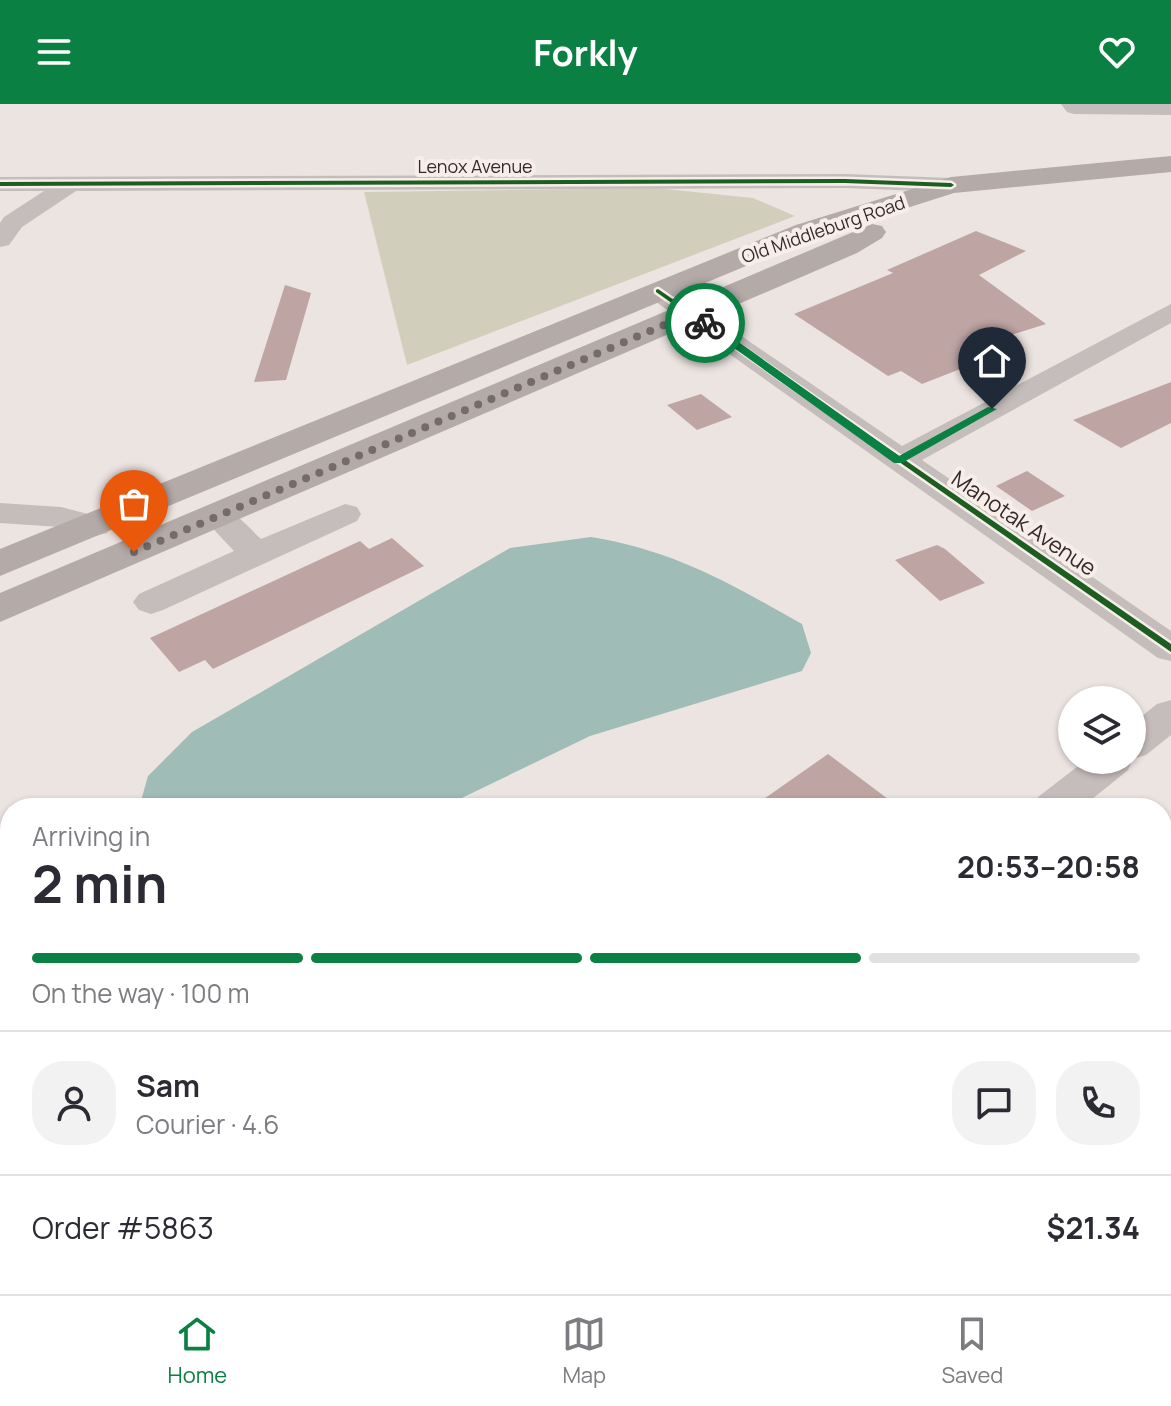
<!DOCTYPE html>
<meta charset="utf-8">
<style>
body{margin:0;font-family:Manrope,sans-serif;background:#f2f2f3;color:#2b2b33;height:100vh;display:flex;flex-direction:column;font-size:30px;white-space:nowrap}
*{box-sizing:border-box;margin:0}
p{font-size:26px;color:#7c7c81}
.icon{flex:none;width:44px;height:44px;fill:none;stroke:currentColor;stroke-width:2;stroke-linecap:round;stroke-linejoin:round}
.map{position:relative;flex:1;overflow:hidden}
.details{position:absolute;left:0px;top:694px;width:1172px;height:496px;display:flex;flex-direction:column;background:#fff;border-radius:32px 32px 0 0;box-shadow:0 2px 6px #0004}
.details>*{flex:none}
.tools{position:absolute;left:1058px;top:582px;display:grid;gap:16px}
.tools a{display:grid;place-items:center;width:88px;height:88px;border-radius:50%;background:#fff;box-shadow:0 2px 6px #0004;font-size:40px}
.pin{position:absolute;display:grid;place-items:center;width:68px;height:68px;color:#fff;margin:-82px -34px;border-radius:50% 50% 50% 0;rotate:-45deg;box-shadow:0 0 8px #0007}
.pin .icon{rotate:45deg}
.courier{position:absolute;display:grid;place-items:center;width:80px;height:80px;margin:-40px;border:6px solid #0b8043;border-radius:50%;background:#fff;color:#222;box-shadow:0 2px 10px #0007}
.summary em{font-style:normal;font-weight:700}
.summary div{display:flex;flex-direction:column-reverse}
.summary{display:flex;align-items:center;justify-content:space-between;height:136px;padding:0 32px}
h1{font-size:52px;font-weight:700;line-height:60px}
.bar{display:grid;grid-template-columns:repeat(4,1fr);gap:12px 8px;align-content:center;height:96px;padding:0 32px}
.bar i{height:10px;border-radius:6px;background:#e1e1e2}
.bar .current{background:#0b8043}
.bar p{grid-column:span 4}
.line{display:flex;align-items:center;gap:20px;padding:0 32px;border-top:2px solid #e1e1e2}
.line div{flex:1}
.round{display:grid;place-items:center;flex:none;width:84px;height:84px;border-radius:32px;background:#f2f2f3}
header{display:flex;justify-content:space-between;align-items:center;height:104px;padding:0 32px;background:#0b8043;color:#fff;font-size:36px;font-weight:700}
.dock{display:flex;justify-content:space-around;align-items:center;height:112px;border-top:2px solid #e1e1e2;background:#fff;font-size:22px;color:#7c7c81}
.dock a{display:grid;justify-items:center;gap:4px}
.dock .current{color:#0b8043}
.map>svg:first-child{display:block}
.green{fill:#d1cfbc}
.water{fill:#9fbcb6}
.building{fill:#bea5a4}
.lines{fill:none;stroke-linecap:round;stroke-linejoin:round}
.minor{fill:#c5bdbb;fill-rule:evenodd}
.major{fill:#b4aba9;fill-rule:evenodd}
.cycleway-casing{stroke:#f8eee9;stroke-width:5}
.cycleway{fill:#1b5e20;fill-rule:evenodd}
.route{fill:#0b8043}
.done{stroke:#756b69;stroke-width:8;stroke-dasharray:0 14.4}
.labels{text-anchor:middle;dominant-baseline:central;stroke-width:8;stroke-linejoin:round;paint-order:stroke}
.far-street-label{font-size:18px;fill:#352a29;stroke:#f8eee9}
.street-label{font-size:22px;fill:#352a29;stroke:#f8eee9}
</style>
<header><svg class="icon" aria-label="menu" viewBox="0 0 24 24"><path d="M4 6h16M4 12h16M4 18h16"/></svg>Forkly<svg class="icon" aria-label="heart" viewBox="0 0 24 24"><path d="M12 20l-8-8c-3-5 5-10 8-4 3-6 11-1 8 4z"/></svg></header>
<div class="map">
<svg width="1171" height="1190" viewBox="0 0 1171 1190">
<rect width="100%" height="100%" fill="#ece4e1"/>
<polygon class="green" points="656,84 753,94 795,112 407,261 364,88"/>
<path class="water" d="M591,433C676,447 729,479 802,520L811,549L802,567L590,632L441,704H139L148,672L192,628L510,444Z"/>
<g class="building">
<polygon points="976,127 1026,147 979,171 1046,220 960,247 978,258 922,280 901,267 888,272 794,210 893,169 887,166"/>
<polygon points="285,181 311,189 286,276 254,278"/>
<polygon points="1171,278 1171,319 1121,344 1073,316"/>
<polygon points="701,290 732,313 697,326 667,301"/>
<polygon points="1027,367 1065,392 1032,407 996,382"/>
<polygon points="392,434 424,462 213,565 205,556 179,568 150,534 360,437 369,445"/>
<polygon points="937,441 945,445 985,479 940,497 895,456"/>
<polygon points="828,650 900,704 751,704"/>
</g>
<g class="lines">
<g class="minor">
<polygon points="1061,0 1171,0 1171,11 1074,10 1067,8"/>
<polygon points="845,70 951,74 959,76 962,81 959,86 951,88 845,84 76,87 22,123 9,141 0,143 0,119 4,113 44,87 0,87 0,73"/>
<polygon points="658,179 667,181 902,342 1171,200 1171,219 922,356 1171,527 1171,557 1158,554 649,193 645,187 649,181"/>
<polygon points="0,399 61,403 107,415 111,422 107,429 95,432 60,423 0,419"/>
<path d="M345,400L357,403L361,410L357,417L163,506L151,510L139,506L133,498L139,490L234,447L201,412L205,405C230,399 244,419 261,435Z"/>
<polygon points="1171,596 1171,631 1146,651 1133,655 1128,666 1081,704 1032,704 1038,693 1086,656 1132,656 1132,620 1157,600"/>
<polygon points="10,819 10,860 0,863 0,823"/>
<polygon points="416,1180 481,1180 476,1190 412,1190"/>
</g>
<g class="major">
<polygon points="1171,52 1171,68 954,89 816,133 0,472 0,445 796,121 951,73"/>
<polygon points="872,120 882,122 886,128 882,134 857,149 0,518 0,489"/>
</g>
<defs>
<g id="cycleway">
<polygon points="845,75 951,79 954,81 951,83 845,79 0,82 0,78"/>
<polygon points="658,185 1171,540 1171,548 656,188 656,186"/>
</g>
</defs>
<use href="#cycleway" class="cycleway-casing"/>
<use href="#cycleway" class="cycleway"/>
</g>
<polygon class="route" points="702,217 709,217 899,352 988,303 997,305 902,359 894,359 702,221"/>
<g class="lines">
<polyline class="done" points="134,448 692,209 705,219"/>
</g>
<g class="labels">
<g class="far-street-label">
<text x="475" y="62">Lenox Avenue</text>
<text transform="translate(823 125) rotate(-19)">Old Middleburg Road</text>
</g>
<g class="street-label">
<text transform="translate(1024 419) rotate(34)">Manotak Avenue</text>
</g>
</g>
</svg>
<div class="tools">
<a><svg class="icon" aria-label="layers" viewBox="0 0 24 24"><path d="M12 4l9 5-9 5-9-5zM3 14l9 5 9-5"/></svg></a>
</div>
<div class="pin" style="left:134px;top:448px;background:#ea580c"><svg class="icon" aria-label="bag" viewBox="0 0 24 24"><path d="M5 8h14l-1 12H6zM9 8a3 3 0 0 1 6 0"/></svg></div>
<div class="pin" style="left:992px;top:305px;background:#1f2937"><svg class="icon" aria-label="home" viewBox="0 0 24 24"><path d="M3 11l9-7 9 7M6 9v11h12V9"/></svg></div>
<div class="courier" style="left:705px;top:219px"><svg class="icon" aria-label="bike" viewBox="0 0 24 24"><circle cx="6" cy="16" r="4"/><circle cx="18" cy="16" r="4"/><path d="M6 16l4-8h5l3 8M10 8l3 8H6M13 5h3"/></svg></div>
<section class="details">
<div class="summary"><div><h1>2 min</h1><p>Arriving in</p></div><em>20:53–20:58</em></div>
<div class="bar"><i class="current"></i><i class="current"></i><i class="current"></i><i></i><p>On the way · 100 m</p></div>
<div class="line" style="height:144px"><a class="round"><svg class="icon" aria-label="person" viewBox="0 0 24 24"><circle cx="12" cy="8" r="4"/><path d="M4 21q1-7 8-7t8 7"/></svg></a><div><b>Sam</b><p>Courier · 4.6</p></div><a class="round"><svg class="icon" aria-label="chat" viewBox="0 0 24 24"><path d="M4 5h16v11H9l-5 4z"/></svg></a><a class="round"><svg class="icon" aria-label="phone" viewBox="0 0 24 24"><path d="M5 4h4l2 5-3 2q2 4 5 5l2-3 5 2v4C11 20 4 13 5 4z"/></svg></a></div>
<div class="line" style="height:104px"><div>Order #5863</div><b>$21.34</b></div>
</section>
</div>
<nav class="dock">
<a class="current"><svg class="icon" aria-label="home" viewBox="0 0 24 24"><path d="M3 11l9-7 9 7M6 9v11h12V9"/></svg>Home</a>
<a><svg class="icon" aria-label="map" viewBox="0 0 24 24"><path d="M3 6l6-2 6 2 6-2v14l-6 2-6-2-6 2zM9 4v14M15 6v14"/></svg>Map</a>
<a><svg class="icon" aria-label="saved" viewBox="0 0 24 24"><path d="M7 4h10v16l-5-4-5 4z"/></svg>Saved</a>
</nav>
